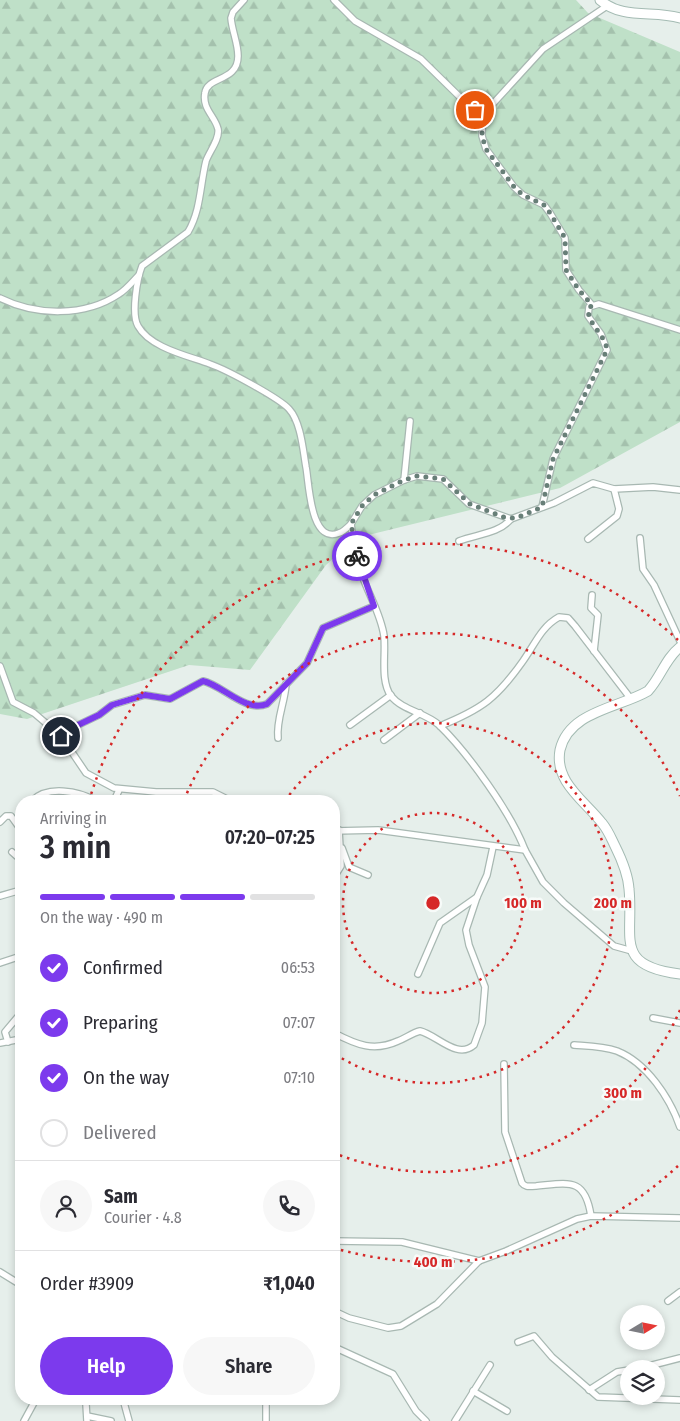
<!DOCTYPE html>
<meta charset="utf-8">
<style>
body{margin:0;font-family:"Fira Sans Condensed",sans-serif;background:#f7f7f7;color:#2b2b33;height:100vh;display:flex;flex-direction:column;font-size:19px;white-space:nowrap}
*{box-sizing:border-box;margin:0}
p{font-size:16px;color:#7c7c81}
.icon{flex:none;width:28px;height:28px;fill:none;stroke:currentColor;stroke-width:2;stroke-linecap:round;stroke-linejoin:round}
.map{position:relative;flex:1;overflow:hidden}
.side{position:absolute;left:15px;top:795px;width:325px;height:610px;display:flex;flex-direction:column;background:#fff;border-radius:20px;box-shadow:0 2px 8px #0003}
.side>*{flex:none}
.needle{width:32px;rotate:80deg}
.fabs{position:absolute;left:620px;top:1305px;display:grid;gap:10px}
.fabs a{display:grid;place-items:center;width:45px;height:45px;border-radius:50%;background:#fff;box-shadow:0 2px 8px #0003;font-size:25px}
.pin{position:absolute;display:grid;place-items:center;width:42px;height:42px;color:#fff;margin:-21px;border:2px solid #fff;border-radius:50%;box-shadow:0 1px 5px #0007}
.courier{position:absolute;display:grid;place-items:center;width:50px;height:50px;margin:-25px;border:4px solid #7c3aed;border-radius:50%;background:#fff;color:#222;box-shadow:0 1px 6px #0007}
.overview em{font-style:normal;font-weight:600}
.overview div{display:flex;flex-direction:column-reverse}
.overview{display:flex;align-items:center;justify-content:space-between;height:85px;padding:0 25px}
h1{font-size:32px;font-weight:600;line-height:38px}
.bar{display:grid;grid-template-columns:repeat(4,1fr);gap:8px 5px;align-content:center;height:60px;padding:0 25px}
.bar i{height:6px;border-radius:4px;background:#e1e1e2}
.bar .selected{background:#7c3aed}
.bar p{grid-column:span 4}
.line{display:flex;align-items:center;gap:12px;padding:0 25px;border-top:1px solid #e1e1e2}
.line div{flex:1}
.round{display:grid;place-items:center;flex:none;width:52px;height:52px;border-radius:26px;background:#f7f7f7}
ol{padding:0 25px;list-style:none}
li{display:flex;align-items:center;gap:15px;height:55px}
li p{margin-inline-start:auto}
li .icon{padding:5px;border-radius:50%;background:#7c3aed;color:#fff;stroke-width:4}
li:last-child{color:#7c7c81}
li i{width:28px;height:28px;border:2px solid #e1e1e2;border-radius:50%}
.action{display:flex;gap:10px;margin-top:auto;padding:10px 25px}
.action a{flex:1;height:58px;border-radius:30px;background:#7c3aed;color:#fff;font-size:20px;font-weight:600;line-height:58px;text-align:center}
.action a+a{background:#f7f7f7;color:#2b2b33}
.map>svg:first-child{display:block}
.forest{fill:url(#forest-firs)}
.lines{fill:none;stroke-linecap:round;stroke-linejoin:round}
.minor-casing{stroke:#a8b8b2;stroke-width:8}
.secondary-casing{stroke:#a4bbb3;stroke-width:11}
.minor{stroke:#fff;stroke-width:5.5}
.secondary{stroke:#fff;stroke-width:9}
.done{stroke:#687f78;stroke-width:5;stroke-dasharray:0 9}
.route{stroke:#7c3aed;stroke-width:6}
.ring{fill:none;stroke:#d62828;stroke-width:2.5;stroke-dasharray:2.5 5}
.centre{fill:#d62828;stroke:#f7fbf9;stroke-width:2.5}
.ring-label{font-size:15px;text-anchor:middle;font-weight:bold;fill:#d62828;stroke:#f7fbf9;stroke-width:5;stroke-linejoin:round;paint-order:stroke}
</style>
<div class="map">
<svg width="680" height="1421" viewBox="0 0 680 1421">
<defs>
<pattern id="forest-firs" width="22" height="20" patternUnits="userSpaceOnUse" patternTransform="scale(1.25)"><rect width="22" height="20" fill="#bfe0c8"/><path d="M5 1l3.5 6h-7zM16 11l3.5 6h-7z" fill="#a4c1ad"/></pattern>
</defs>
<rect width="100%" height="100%" fill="#e6efeb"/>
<polygon class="forest" points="0,0 576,0 588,13 680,52 680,422 560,488 356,538 326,565 250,670 189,665 27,719 0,714"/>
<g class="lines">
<defs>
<g id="minor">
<path d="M244,0L233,12L231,18C232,31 238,43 238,56C238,82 207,76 205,93C202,109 215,116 218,129C220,139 209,152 206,161C200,185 201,210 188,232L142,266C137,279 131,314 138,326C150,348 189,356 210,364C227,370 279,398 289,409C301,422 303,450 306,467C309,482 310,545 339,533C343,532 348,527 351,524"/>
<polyline points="334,0 355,21 421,59 470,107 480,112 489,108 543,49 607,6"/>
<polyline points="483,111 482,136 486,149 514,187 523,195 544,205 550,213 565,238 566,270 579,290 592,305"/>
<path d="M0,298C36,316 85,317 119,294C127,289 133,281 139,275"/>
<polyline points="404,480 410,421"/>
<polyline points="542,507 553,459 607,350 601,334 588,316 589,307 599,304 680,330"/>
<polyline points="640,538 643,569 654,585 680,641"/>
<polyline points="588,539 617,516 619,509 614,489"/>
<path d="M459,541C477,534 498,534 511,519"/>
<polyline points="592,595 591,608 598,615 594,651"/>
<polyline points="0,666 13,702 34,713 61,736 86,773 114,788 156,792 213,792 231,801"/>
<polyline points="350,725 391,695"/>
<path d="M440,726C482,709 497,698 523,661C535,644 541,627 559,617L568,618L575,626L631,699"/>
<path d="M278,738C276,720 285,702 286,684"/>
<path d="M64,739L76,726L99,715L112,705L145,695L170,699L203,681C222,685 246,713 267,704L307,663L323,628L374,606"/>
<polyline points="384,740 420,713"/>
<path d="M32,801C47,785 79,791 96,801"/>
<polyline points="114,801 119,790"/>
<polyline points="0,822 6,816 11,816 21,830"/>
<polyline points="334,831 378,830 525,850 543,882 564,903 614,946 632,951"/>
<polyline points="342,848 349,867 368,875"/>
<path d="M525,850C511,813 468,753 439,725C426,713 402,710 391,696C380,681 386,654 384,636C381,614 368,594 361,572C356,556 353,540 351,524L362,506L374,495L404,480L417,476L443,479L469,504L511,519L554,503L593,483L614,489L653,487L680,490"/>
<polyline points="12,852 21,860"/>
<polyline points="334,877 341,866 339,830"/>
<polyline points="0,896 21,890"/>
<polyline points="0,963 21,956"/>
<polyline points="418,974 440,923 477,897 487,875 493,847"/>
<polyline points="653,1018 680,1023"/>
<path d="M334,1033C357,1045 374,1052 398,1041C406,1038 412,1033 420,1031C437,1035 457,1060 474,1045L482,1023L485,987L469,945L466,930L477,897"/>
<polyline points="8,1042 5,1032 21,1013"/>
<polyline points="0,1043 21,1039"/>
<path d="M574,1045C588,1046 603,1046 617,1051C647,1063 670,1098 680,1127"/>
<path d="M504,1064L505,1132L522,1183C526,1188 530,1186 536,1186C569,1183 585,1177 591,1216"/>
<polyline points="334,1241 402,1242 479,1261"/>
<polyline points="0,1272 21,1285"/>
<polyline points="668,1301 680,1292"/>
<polyline points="334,1311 349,1318 388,1328 401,1326 437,1304 479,1261 506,1251 577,1219 591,1216 680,1218"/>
<polyline points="518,1342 534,1336 552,1357 598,1397 680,1400"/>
<polyline points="334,1347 393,1374 416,1411 426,1421"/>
<polyline points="637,1369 680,1358"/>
<polyline points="589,1390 617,1372 629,1370"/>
<polyline points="473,1391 507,1411"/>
<polyline points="123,1399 129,1421"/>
<polyline points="266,1399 266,1421"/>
<polyline points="87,1416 111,1421"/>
<polyline points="24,1421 36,1399"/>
<polyline points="87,1421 86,1404 89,1399"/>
<polyline points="455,1421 490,1365"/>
</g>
<g id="secondary">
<path d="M600,0C623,20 653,10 680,18"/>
<path d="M680,647C665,659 661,677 648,691C619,708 569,711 560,750C554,782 585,801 602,823C608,830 611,838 615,846C622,860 628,874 629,889C634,938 613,966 680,974"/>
</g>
</defs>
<use href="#minor" class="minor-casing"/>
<use href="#secondary" class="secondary-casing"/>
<use href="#minor" class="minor"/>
<use href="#secondary" class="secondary"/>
</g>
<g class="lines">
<path class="done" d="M357,556L351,524L362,506L374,495L404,480L417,476L443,479L470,504L506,518H516L542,507L553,459L607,350C605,334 589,326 588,310L592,305L579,290L566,270L565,238L550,213L544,205L523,195L514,187L486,149L482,136L483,111L475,110"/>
<path class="route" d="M61,736L64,739L76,726L99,715L112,705L145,695L170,699L203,681C222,685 246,713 267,704L307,663L323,628L374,606L357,556"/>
</g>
<g class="ring">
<circle cx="433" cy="903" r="90"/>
<path d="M285 801A180 180 0 1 1 335 1054"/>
<path d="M680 1010A269 269 0 0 1 334 1153M184 800A269 269 0 0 1 680 796"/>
<path d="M678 1166A359 359 0 0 1 334 1248M89 801A359 359 0 0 1 678 640"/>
</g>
<circle cx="433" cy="903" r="8" class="centre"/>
<g class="ring-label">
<text x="523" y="908">100 m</text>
<text x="613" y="908">200 m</text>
<text x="623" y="1098">300 m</text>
<text x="433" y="1267">400 m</text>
</g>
</svg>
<div class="fabs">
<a><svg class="needle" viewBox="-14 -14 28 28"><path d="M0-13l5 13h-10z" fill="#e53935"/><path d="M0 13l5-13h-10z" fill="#7c7c81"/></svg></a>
<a><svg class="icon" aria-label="layers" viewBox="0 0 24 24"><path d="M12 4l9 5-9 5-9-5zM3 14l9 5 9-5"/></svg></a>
</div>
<div class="pin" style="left:475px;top:110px;background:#ea580c"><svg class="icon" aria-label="bag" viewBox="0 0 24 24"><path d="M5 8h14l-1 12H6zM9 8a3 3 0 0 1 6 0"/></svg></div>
<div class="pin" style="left:61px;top:736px;background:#1f2937"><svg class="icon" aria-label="home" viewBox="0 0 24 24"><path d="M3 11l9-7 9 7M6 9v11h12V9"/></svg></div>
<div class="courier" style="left:357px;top:556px"><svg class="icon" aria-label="bike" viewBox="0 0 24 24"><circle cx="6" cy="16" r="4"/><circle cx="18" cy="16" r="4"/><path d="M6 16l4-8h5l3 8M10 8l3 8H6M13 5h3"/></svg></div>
<section class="side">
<div class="overview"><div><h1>3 min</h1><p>Arriving in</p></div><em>07:20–07:25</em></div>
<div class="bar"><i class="selected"></i><i class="selected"></i><i class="selected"></i><i></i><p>On the way · 490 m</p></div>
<ol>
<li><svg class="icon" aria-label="check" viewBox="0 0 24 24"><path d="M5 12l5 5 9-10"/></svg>Confirmed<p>06:53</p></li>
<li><svg class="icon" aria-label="check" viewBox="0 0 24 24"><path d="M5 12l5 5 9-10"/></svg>Preparing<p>07:07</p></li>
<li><svg class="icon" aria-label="check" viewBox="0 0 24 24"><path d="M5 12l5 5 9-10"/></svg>On the way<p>07:10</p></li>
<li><i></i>Delivered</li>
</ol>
<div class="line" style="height:90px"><a class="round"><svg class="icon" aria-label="person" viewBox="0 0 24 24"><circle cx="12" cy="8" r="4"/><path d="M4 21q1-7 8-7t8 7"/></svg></a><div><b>Sam</b><p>Courier · 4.8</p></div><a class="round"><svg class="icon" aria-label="phone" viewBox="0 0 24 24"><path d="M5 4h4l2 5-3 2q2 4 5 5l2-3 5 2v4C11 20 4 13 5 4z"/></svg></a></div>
<div class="line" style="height:65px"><div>Order #3909</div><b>₹1,040</b></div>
<div class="action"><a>Help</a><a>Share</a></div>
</section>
</div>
